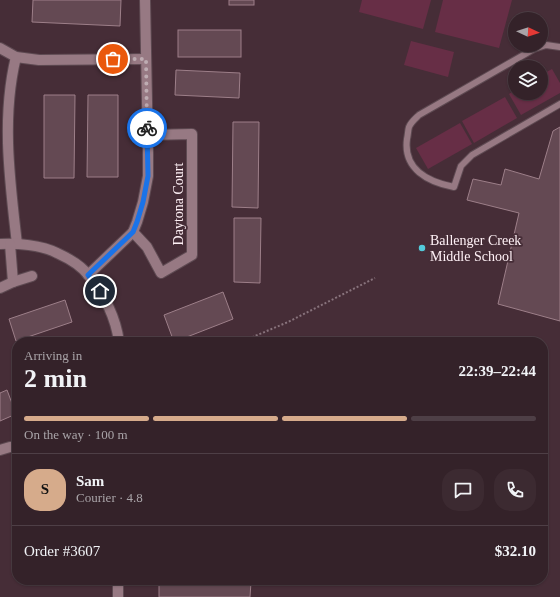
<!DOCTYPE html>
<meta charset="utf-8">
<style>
body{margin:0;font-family:"Times New Roman",serif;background:#3c2a31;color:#f1f3f6;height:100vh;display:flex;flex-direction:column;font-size:15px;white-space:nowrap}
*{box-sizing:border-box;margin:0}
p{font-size:13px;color:#a9a4a8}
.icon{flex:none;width:22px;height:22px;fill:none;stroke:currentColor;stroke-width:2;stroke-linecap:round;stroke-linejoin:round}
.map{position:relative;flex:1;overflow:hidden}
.drawer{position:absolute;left:12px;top:337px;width:536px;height:248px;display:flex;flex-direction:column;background:#342229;border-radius:16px;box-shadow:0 1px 3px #0004,0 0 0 1px #4e3f46}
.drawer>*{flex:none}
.needle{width:26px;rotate:94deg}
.controls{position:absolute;left:508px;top:12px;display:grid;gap:8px}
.controls a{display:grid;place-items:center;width:40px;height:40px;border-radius:50%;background:#342229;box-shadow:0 1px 3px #0004,0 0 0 1px #4e3f46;font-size:20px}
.pin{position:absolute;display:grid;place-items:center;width:34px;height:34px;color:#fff;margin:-17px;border:2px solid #fff;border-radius:50%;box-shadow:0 1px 4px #0007}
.courier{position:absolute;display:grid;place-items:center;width:40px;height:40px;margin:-20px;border:3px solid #1a73e8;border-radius:50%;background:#fff;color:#222;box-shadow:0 1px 5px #0007}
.summary em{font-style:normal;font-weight:800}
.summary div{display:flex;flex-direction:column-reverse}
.summary{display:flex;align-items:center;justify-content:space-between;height:68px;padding:0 12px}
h1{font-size:26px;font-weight:800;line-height:30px}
.bar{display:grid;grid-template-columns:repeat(4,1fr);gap:6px 4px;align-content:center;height:48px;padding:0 12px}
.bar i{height:5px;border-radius:3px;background:#4e3f46}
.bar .selected{background:#d6ab8b}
.bar p{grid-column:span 4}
.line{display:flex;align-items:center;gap:10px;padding:0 12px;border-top:1px solid #4e3f46}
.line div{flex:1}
.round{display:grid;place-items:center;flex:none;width:42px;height:42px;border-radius:16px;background:#3c2a31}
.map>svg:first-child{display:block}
.green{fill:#672e46}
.building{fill:#644953;stroke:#9d7f89}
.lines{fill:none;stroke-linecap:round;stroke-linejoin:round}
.lane-casing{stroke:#5e4a52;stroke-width:8}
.street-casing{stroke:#5e4a52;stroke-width:12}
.path{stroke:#88737c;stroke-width:2;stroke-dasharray:2 2;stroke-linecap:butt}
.lane{stroke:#977983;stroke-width:6}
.street{stroke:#977983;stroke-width:10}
.done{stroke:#beacb2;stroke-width:4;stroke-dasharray:0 7.2}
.route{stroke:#1a73e8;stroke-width:5}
.poi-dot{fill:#53cbdb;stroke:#462d37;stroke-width:1.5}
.labels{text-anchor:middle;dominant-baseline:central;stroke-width:3.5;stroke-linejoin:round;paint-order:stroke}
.street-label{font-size:14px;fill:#fef0f5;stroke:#462d37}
.poi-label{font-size:14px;fill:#fef0f5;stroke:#462d37;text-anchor:start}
</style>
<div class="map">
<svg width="560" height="597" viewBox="0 0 560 597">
<rect width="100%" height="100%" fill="#462d37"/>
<g class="green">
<polygon points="362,0 431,0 423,29 359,12"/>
<polygon points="443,0 512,0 499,48 435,32"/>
<polygon points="411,41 454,52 448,77 404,65"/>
<polygon points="552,69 560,83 560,93 521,115 509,94 515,90 515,93 541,93 541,75"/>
<polygon points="505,97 517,118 474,143 462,121"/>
<polygon points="460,123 472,144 428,169 416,148"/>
</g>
<g class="building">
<polygon points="33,0 121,0 120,26 32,22"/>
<rect x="229" y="0" width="25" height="5"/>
<rect x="178" y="30" width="63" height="27"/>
<polygon points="176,70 240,73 239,98 175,95"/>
<polygon points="44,95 75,95 74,178 44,178"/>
<polygon points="88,95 118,95 118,177 87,177"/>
<polygon points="233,122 259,122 258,208 232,207"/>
<polygon points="560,127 560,321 498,304 519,213 467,200 473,179 501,185 505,169 539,179 553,131"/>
<polygon points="234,218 261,218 260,283 234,282"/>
<polygon points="223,292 233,319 174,342 164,315"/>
<polygon points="65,300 72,322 16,341 9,319"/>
<polygon points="7,390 16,414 0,421 0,393"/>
<polygon points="159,580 196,580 251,582 250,597 159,597"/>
</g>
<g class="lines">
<defs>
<path id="lane" d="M560,47L546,45L534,49L419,115C416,118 411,122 409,127C408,130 408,135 407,139C403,169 428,182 454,187L461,166L472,155L560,104"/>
<g id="street">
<polyline points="0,48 16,57 39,60 146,59"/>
<path d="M16,57C1,118 10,182 17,244"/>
<polyline points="133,232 147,247 161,273 192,255 192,134 148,135"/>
<path d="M0,244C16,243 42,245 57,253C68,258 82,266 89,276C104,294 116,318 119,342"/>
<polyline points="10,244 13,282"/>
<polyline points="88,275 133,232 137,222 143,202 148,176 148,152 145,0"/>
<polyline points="0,288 13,282 32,276"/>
<polyline points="0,450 10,447 17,447"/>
<polyline points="118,597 118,580"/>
</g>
</defs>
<use href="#lane" class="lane-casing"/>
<use href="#street" class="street-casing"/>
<polyline class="path" points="241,342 288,322 375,278"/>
<use href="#lane" class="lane"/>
<use href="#street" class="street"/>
</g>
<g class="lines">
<polyline class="done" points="113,59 146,59 147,128"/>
<polyline class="route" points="100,291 88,275 133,232 137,222 143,202 148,176 147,128"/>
</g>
<circle class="poi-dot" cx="422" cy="248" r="4"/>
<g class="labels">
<g class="street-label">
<text transform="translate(178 204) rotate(-90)">Daytona Court</text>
</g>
<g class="poi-label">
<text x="430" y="240">Ballenger Creek<tspan x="430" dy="16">Middle School</tspan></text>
</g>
</g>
</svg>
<div class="controls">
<a><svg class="needle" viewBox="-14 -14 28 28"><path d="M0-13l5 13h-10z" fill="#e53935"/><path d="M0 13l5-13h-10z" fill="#a9a4a8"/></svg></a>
<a><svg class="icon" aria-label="layers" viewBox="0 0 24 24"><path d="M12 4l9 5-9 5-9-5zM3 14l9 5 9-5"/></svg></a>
</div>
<div class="pin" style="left:113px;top:59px;background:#ea580c"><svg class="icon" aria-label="bag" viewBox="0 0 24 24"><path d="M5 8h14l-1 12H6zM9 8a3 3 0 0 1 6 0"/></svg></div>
<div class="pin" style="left:100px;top:291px;background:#1f2937"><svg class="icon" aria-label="home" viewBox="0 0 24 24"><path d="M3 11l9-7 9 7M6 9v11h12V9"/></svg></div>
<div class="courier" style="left:147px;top:128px"><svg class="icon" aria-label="bike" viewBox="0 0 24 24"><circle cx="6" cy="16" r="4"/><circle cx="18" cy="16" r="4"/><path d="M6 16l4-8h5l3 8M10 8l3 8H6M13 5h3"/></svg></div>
<section class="drawer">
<div class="summary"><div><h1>2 min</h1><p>Arriving in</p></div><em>22:39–22:44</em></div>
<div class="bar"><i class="selected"></i><i class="selected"></i><i class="selected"></i><i></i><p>On the way · 100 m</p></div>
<div class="line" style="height:72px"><b class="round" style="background:#d6ab8b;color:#111">S</b><div><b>Sam</b><p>Courier · 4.8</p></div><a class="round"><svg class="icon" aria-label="chat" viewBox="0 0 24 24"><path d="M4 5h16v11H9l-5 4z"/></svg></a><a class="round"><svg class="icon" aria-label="phone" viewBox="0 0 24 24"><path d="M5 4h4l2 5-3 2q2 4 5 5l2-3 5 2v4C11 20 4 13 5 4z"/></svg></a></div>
<div class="line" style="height:52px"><div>Order #3607</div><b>$32.10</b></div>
</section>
</div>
